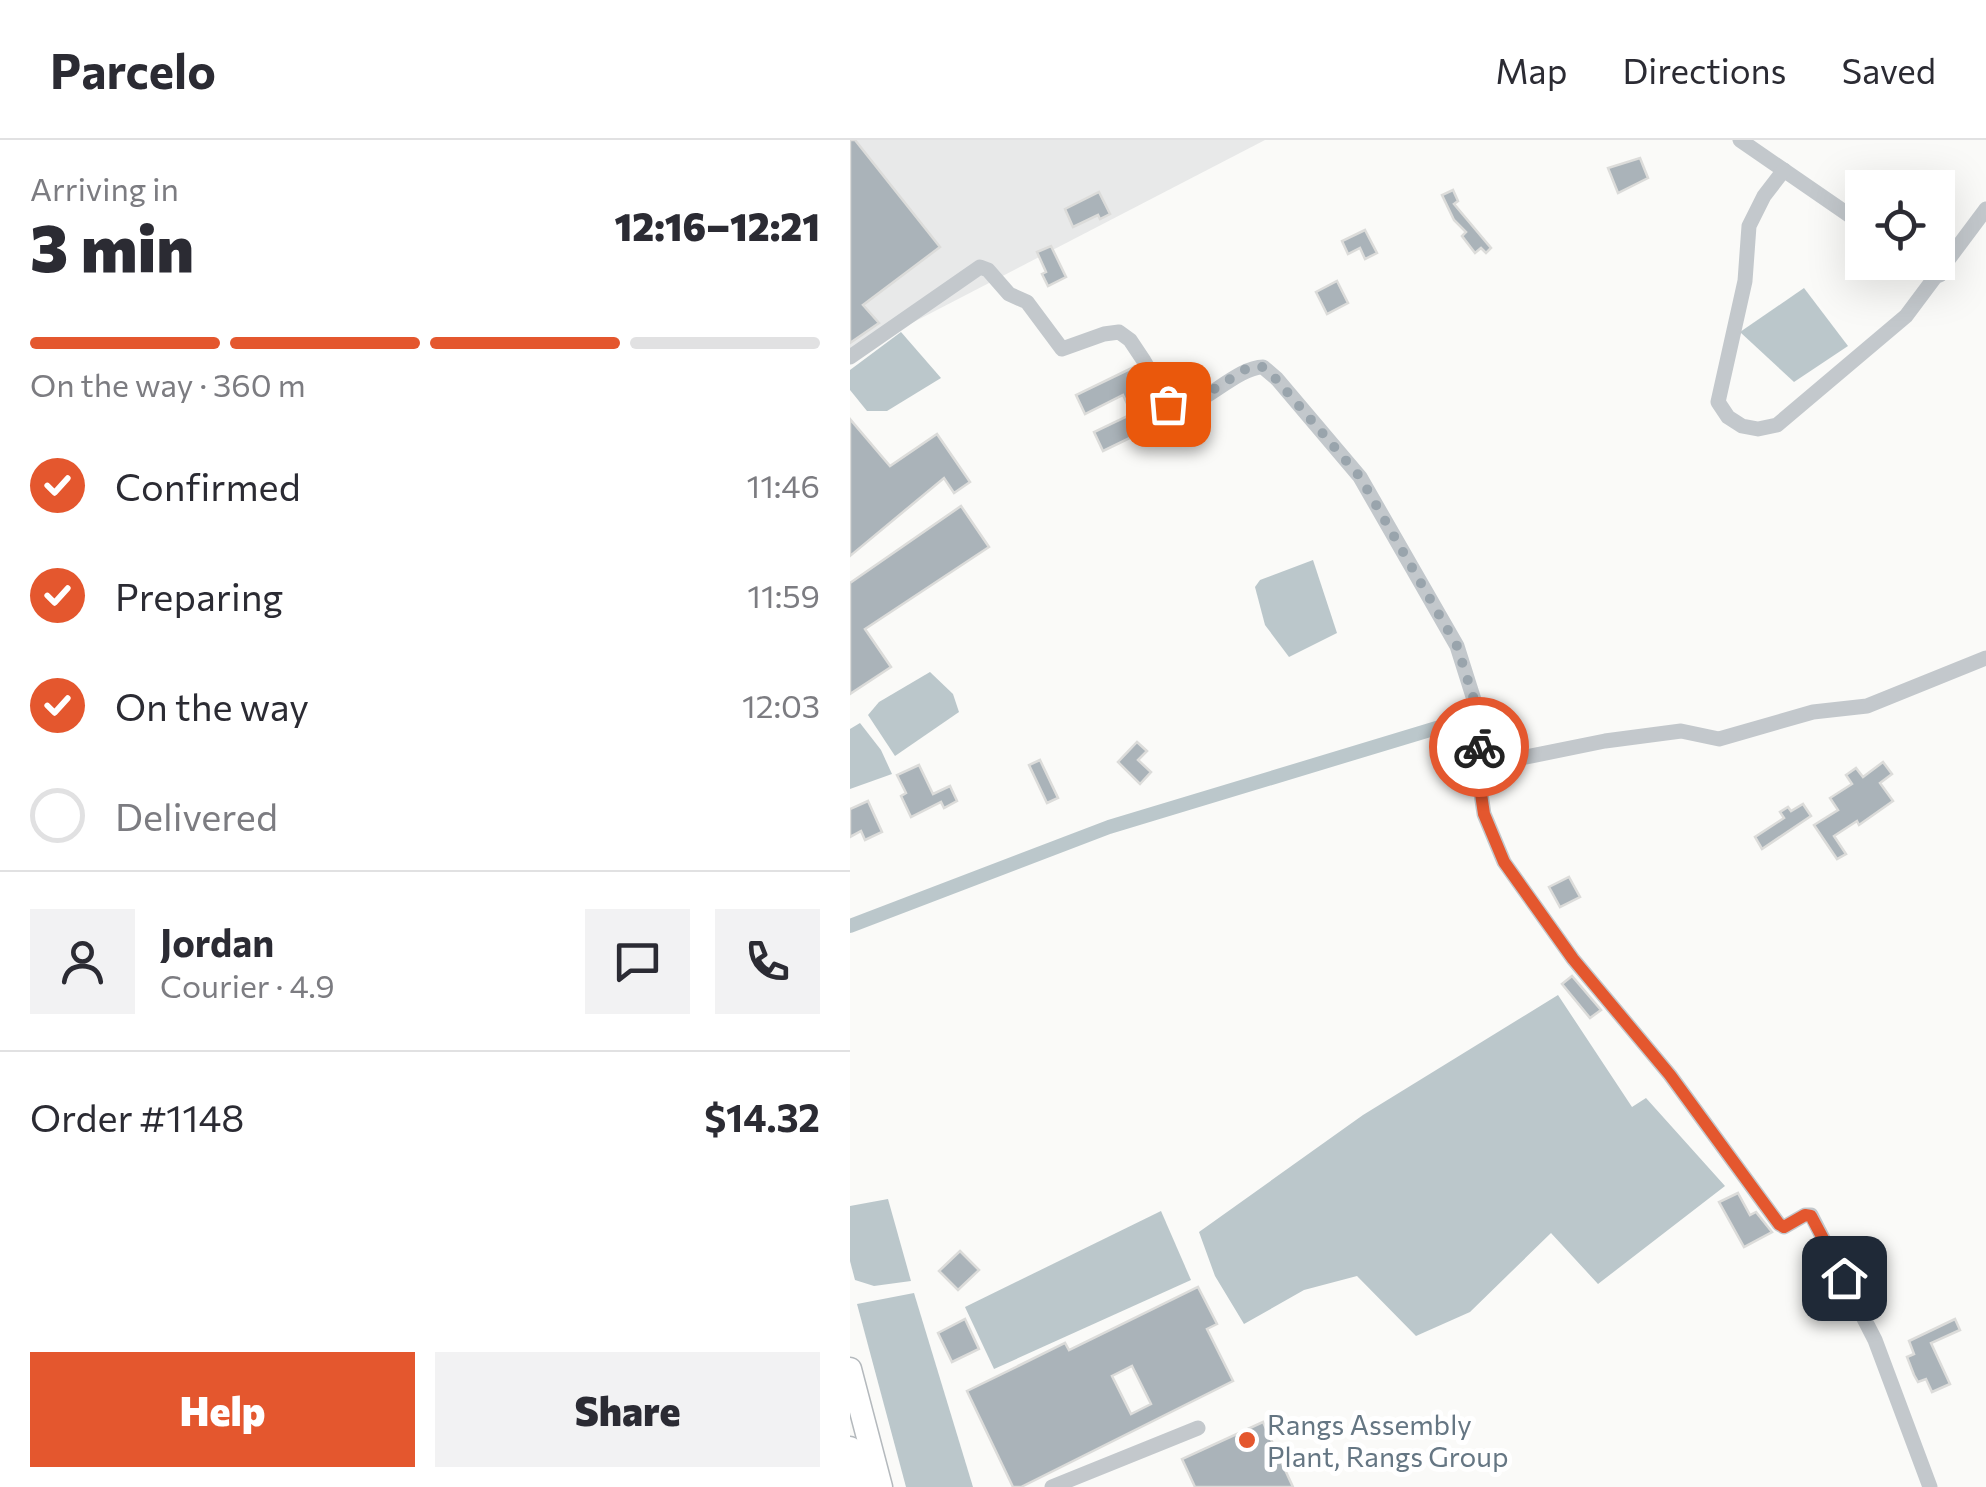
<!DOCTYPE html>
<meta charset="utf-8">
<style>
body{margin:0;font-family:Commissioner,sans-serif;background:#f2f2f3;color:#2b2b33;height:100vh;display:flex;flex-direction:column;font-size:38px;white-space:nowrap}
*{box-sizing:border-box;margin:0}
p{font-size:32px;color:#7c7c81}
.icon{flex:none;width:55px;height:55px;fill:none;stroke:currentColor;stroke-width:2;stroke-linecap:round;stroke-linejoin:round}
.map{position:relative;flex:1;overflow:hidden}
.drawer{display:flex;flex-direction:column;background:#fff;width:850px}
.drawer>*{flex:none}
.tools{position:absolute;left:995px;top:30px;display:grid;gap:20px}
.tools a{display:grid;place-items:center;width:110px;height:110px;border-radius:0px;background:#fff;box-shadow:0 10px 40px #0002;font-size:50px}
.pin{position:absolute;display:grid;place-items:center;width:85px;height:85px;color:#fff;margin:-42px;border-radius:20px;box-shadow:0 5px 15px #0006}
.courier{position:absolute;display:grid;place-items:center;width:100px;height:100px;margin:-50px;border:8px solid #e4572e;border-radius:50%;background:#fff;color:#222;box-shadow:0 2px 12px #0007}
.overview em{font-style:normal;font-weight:800}
.overview div{display:flex;flex-direction:column-reverse}
.overview{display:flex;align-items:center;justify-content:space-between;height:170px;padding:0 30px}
h1{font-size:65px;font-weight:800;line-height:75px}
.bar{display:grid;grid-template-columns:repeat(4,1fr);gap:15px 10px;align-content:center;height:120px;padding:0 30px}
.bar i{height:12px;border-radius:8px;background:#e1e1e2}
.bar .selected{background:#e4572e}
.bar p{grid-column:span 4}
.line{display:flex;align-items:center;gap:25px;padding:0 30px;border-top:2px solid #e1e1e2}
.line div{flex:1}
.round{display:grid;place-items:center;flex:none;width:105px;height:105px;border-radius:0px;background:#f2f2f3}
ol{padding:0 30px;list-style:none}
li{display:flex;align-items:center;gap:30px;height:110px}
li p{margin-inline-start:auto}
li .icon{padding:10px;border-radius:50%;background:#e4572e;color:#fff;stroke-width:4}
li:last-child{color:#7c7c81}
li i{width:55px;height:55px;border:5px solid #e1e1e2;border-radius:50%}
.action{display:flex;gap:20px;margin-top:auto;padding:20px 30px}
.action a{flex:1;height:115px;border-radius:0px;background:#e4572e;color:#fff;font-size:40px;font-weight:800;line-height:115px;text-align:center}
.action a+a{background:#f2f2f3;color:#2b2b33}
header{display:flex;align-items:center;gap:60px;box-sizing:border-box;height:140px;padding:0 50px;background:#fff;border-bottom:2px solid #e1e1e2}
header strong{font-size:48px}
nav{display:flex;gap:55px;margin-inline-start:auto;font-size:35px}
main{display:flex;flex:1;min-height:0}
.map>svg:first-child{display:block}
.built{fill:#e8e9e9}
.water{fill:#bbc7cb}
.lines{fill:none;stroke-linecap:round;stroke-linejoin:round}
.canal{stroke:#bbc7cb;stroke-width:14}
.building{fill:#aab3b9;stroke:#dcdcda;stroke-width:2.5;fill-rule:evenodd}
.highway-casing{stroke:#b4b9bd;stroke-width:25}
.minor{stroke:#c3c8cc;stroke-width:15}
.highway{stroke:#fff;stroke-width:22}
.done{stroke:#99a4ac;stroke-width:10;stroke-dasharray:0 18}
.route{stroke:#e4572e;stroke-width:12}
.poi-dot{fill:#e4572e;stroke:#fff;stroke-width:4}
.labels{text-anchor:middle;dominant-baseline:central;stroke-width:10;stroke-linejoin:round;paint-order:stroke}
.poi-label{font-size:28px;fill:#657683;stroke:#fff;text-anchor:start}
</style>
<header>
<strong>Parcelo</strong>
<nav><a>Map</a><a>Directions</a><a>Saved</a></nav>
</header>
<main>
<section class="drawer">
<div class="overview"><div><h1>3 min</h1><p>Arriving in</p></div><em>12:16–12:21</em></div>
<div class="bar"><i class="selected"></i><i class="selected"></i><i class="selected"></i><i></i><p>On the way · 360 m</p></div>
<ol>
<li><svg class="icon" aria-label="check" viewBox="0 0 24 24"><path d="M5 12l5 5 9-10"/></svg>Confirmed<p>11:46</p></li>
<li><svg class="icon" aria-label="check" viewBox="0 0 24 24"><path d="M5 12l5 5 9-10"/></svg>Preparing<p>11:59</p></li>
<li><svg class="icon" aria-label="check" viewBox="0 0 24 24"><path d="M5 12l5 5 9-10"/></svg>On the way<p>12:03</p></li>
<li><i></i>Delivered</li>
</ol>
<div class="line" style="height:180px"><a class="round"><svg class="icon" aria-label="person" viewBox="0 0 24 24"><circle cx="12" cy="8" r="4"/><path d="M4 21q1-7 8-7t8 7"/></svg></a><div><b>Jordan</b><p>Courier · 4.9</p></div><a class="round"><svg class="icon" aria-label="chat" viewBox="0 0 24 24"><path d="M4 5h16v11H9l-5 4z"/></svg></a><a class="round"><svg class="icon" aria-label="phone" viewBox="0 0 24 24"><path d="M5 4h4l2 5-3 2q2 4 5 5l2-3 5 2v4C11 20 4 13 5 4z"/></svg></a></div>
<div class="line" style="height:130px"><div>Order #1148</div><b>$14.32</b></div>
<div class="action"><a>Help</a><a>Share</a></div>
</section>
<div class="map">
<svg width="1136" height="1347" viewBox="0 0 1136 1347">
<rect width="100%" height="100%" fill="#fafaf8"/>
<polygon class="built" points="0,0 415,0 0,215"/>
<g class="water">
<polygon points="954,148 998,206 944,242 890,192"/>
<polygon points="51,192 91,238 37,271 17,271 0,250 0,230"/>
<polygon points="463,420 487,493 439,517 415,485 405,447 410,440"/>
<polygon points="80,532 103,554 109,572 45,616 18,575 29,562"/>
<polygon points="10,583 31,610 42,634 0,649 0,589"/>
<polygon points="708,855 782,967 796,958 875,1046 748,1144 701,1093 620,1172 566,1196 507,1136 454,1150 394,1184 365,1136 349,1092 513,975"/>
<polygon points="38,1059 61,1141 24,1146 5,1140 0,1121 0,1066"/>
<polygon points="311,1071 341,1140 144,1229 115,1167"/>
<polygon points="64,1153 123,1347 56,1347 7,1164"/>
</g>
<g class="lines">
<polyline class="canal" points="0,786 259,687 613,580"/>
</g>
<g class="building">
<polygon points="0,0 5,0 90,107 13,165 29,183 0,203"/>
<polygon points="790,18 798,38 768,53 758,28"/>
<polygon points="603,50 608,61 604,64 641,108 636,113 631,108 625,113 612,96 616,92 604,80 592,55"/>
<polygon points="249,52 260,74 250,79 248,75 223,87 215,69"/>
<polygon points="515,90 527,113 515,119 510,108 498,114 492,101"/>
<polygon points="201,106 216,137 198,146 192,134 196,132 187,112"/>
<polygon points="487,141 498,163 477,174 466,152"/>
<polygon points="284,227 315,281 253,311 244,292 282,274 273,255 235,274 226,255"/>
<polygon points="0,279 40,326 87,294 120,342 104,353 94,338 0,416"/>
<polygon points="111,366 139,407 15,489 41,527 0,554 0,443"/>
<polygon points="287,602 297,611 288,620 301,632 290,644 268,622"/>
<polygon points="190,620 208,658 197,663 179,625"/>
<polygon points="1033,622 1042,634 1030,643 1043,661 1009,685 1007,681 984,696 996,714 987,719 964,685 988,670 980,658 1002,644 996,635 1006,628 1013,637"/>
<polygon points="69,625 83,654 100,646 107,661 94,668 91,662 61,677 51,656 56,653 47,635"/>
<polygon points="18,661 32,692 15,700 11,691 0,697 0,669"/>
<polygon points="953,664 961,676 912,709 905,697 934,678 930,672 938,667 941,671"/>
<polygon points="719,737 730,757 710,767 699,747"/>
<polygon points="722,836 751,870 740,878 712,844"/>
<polygon points="888,1053 900,1075 906,1072 922,1092 894,1107 869,1062"/>
<polygon points="110,1111 129,1130 108,1150 89,1131"/>
<path d="M348,1147L367,1184L357,1189L383,1241L171,1347H163L117,1251L215,1203L219,1210ZM282,1226L301,1264L281,1274L262,1236Z"/>
<polygon points="115,1179 129,1209 102,1222 88,1193"/>
<polygon points="1105,1179 1110,1190 1081,1203 1100,1244 1082,1252 1076,1239 1068,1242 1064,1235 1057,1217 1064,1214 1059,1201"/>
<polygon points="413,1282 443,1347 345,1347 332,1319"/>
</g>
<g class="lines">
<defs>
<g id="highway">
<polyline points="0,1229 31,1347"/>
<polyline points="0,1308 10,1347"/>
</g>
</defs>
<use href="#highway" class="highway-casing"/>
<g class="minor">
<polyline points="890,0 1012,84"/>
<polyline points="934,30 914,56 899,86 895,141 868,262 878,277 892,286 908,289 927,285 1056,176 1136,69"/>
<polyline points="1070,122 1090,135"/>
<path d="M0,217L130,127L138,130L159,154L177,162L212,209L254,194L269,192L280,200L294,221L319,264C340,281 383,227 413,227L427,239L510,337L607,506L631,582L627,627L634,674L654,722L723,819L820,935L929,1084L934,1087L955,1075H961L1025,1200L1080,1347"/>
<polyline points="627,627 755,601 831,591 869,599 963,572 1017,566 1136,518"/>
<polyline points="202,1347 348,1288"/>
</g>
<use href="#highway" class="highway"/>
</g>
<g class="lines">
<polyline class="done" points="318,264 331,270 399,227 413,227 426,239 510,337 607,506 631,582 629,607"/>
<polyline class="route" points="629,607 627,627 634,674 654,722 723,819 820,935 929,1084 934,1087 955,1075 961,1076 994,1138"/>
</g>
<circle class="poi-dot" cx="397" cy="1300" r="10"/>
<g class="labels">
<g class="poi-label">
<text x="417" y="1284">Rangs Assembly<tspan x="417" dy="32">Plant, Rangs Group</tspan></text>
</g>
</g>
</svg>
<div class="tools">
<a><svg class="icon" aria-label="locate" viewBox="0 0 24 24"><circle cx="12" cy="12" r="6"/><path d="M12 2v4M12 18v4M2 12h4M18 12h4"/></svg></a>
</div>
<div class="pin" style="left:318px;top:264px;background:#ea580c"><svg class="icon" aria-label="bag" viewBox="0 0 24 24"><path d="M5 8h14l-1 12H6zM9 8a3 3 0 0 1 6 0"/></svg></div>
<div class="pin" style="left:994px;top:1138px;background:#1f2937"><svg class="icon" aria-label="home" viewBox="0 0 24 24"><path d="M3 11l9-7 9 7M6 9v11h12V9"/></svg></div>
<div class="courier" style="left:629px;top:607px"><svg class="icon" aria-label="bike" viewBox="0 0 24 24"><circle cx="6" cy="16" r="4"/><circle cx="18" cy="16" r="4"/><path d="M6 16l4-8h5l3 8M10 8l3 8H6M13 5h3"/></svg></div>
</div>
</main>
